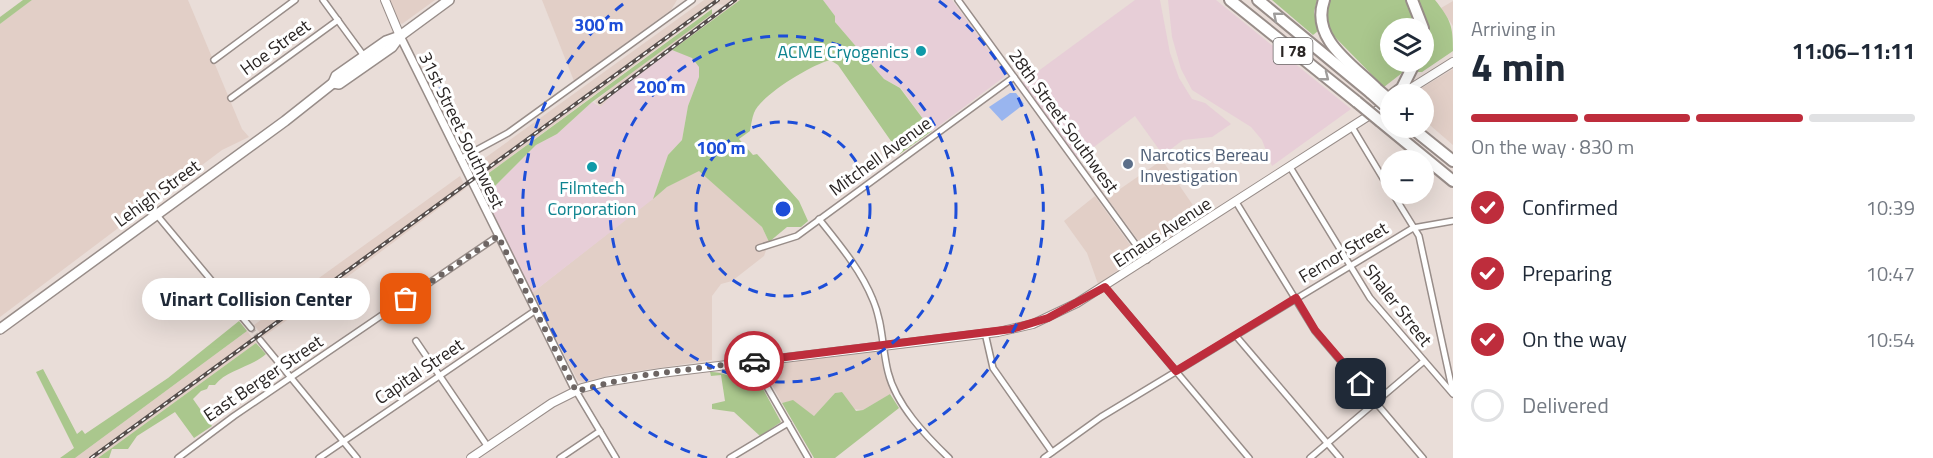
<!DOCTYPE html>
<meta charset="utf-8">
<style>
body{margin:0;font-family:"Titillium Web",sans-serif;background:#f6f6f7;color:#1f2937;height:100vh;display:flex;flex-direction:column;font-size:22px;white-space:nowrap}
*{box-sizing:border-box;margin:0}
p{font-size:20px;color:#747a83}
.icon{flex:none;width:33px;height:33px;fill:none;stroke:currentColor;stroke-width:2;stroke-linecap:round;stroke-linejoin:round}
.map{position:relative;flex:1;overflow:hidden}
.drawer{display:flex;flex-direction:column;background:#fff;width:480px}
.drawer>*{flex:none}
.controls{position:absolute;left:1380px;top:18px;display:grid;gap:12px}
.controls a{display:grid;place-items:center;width:54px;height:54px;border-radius:50%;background:#fff;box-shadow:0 6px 24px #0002;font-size:30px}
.pin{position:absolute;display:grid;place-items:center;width:51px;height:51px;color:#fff;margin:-26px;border-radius:12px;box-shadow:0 3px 9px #0006}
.courier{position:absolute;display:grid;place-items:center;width:60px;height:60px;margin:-30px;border:4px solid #be2d3c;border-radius:50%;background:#fff;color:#222;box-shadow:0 2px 8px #0007}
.bubble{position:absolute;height:42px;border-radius:21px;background:#fff;box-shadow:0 6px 24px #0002;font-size:20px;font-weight:700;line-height:42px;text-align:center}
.head em{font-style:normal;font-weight:700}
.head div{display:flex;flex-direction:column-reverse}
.head{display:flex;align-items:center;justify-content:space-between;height:102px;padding:0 18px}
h1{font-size:39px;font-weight:700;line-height:45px}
.bar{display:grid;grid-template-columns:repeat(4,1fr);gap:9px 6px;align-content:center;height:72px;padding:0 18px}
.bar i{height:8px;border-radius:4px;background:#e0e1e3}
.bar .current{background:#be2d3c}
.bar p{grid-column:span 4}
ol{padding:0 18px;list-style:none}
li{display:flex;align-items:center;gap:18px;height:66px}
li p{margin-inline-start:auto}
li .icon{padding:6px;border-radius:50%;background:#be2d3c;color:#fff;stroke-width:4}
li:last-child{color:#747a83}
li i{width:33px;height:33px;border:3px solid #e0e1e3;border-radius:50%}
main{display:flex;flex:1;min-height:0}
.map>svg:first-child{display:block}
.built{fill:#e2cfc7}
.industrial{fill:#e7ced7}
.green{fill:#aac78d}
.water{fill:#99b5ef}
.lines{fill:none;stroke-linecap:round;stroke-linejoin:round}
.minor-tunnel{stroke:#c3b8b4;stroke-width:5;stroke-dasharray:5 2.5;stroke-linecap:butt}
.minor-casing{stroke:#988d89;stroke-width:8}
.tertiary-casing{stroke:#988d89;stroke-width:10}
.secondary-casing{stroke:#988d89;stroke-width:10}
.trunk-casing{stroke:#988d89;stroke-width:12}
.motorway-casing{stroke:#988d89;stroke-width:14}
.minor{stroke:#fff;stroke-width:5}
.tertiary{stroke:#fff;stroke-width:7}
.secondary{stroke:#fff;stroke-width:8}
.trunk{stroke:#fff;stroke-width:9}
.motorway{stroke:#fff;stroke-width:10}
.rail-casing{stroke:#554e4c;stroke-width:4}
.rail{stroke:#fff;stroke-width:1.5;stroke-dasharray:4.5;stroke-linecap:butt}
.motorway-bridge-casing{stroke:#988d89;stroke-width:14;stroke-linecap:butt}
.motorway-bridge{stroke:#fff;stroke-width:10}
.oneway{stroke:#9f9d9c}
.done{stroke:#6d6563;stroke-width:6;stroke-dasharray:0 10.8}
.route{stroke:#be2d3c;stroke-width:8}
.ring{fill:none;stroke:#1d4ed8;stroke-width:3;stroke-dasharray:10 8}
.culture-dot{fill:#0f9aa8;stroke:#fff;stroke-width:2}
.service-dot{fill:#5c6f8a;stroke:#fff;stroke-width:2}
.labels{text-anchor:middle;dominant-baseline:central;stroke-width:6;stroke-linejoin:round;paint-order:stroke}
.shield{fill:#fff;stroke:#6a6666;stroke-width:1.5}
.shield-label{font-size:16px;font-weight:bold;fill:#2a2524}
.street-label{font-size:18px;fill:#2a2524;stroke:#fff}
.culture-label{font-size:18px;fill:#0d838f;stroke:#fff;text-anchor:end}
.service-label{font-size:18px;fill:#4e5e75;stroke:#fff;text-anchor:start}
.centre{fill:#1d4ed8;stroke:#fff;stroke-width:3}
.ring-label{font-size:18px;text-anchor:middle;font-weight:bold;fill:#1d4ed8;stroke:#fff;stroke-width:6;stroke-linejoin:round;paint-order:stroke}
</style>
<main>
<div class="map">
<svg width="1453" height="458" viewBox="0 0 1453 458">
<rect width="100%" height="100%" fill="#e9ddd8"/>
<g class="built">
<polygon points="32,0 188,0 242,129 249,137 222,150 0,317 0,24"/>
<polygon points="389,0 435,0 402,24 399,22"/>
<polygon points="542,0 677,0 671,10 574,81"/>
<polygon points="704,0 740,0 629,81 601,107 595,102 618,82 724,5 717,4 478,181 471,168"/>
<polygon points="1453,1 1453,26 1441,8"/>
<polygon points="1453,69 1453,145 1424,120 1424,94 1412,94"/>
<polygon points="1162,160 1201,217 1146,251 1107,198"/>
<polygon points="699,170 762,227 769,242 764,256 732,281 721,284 712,296 712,360 611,375 584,382 578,381 532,293 667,187"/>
<polygon points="460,176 466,188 331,289 263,337 254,325"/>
<polygon points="1095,196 1138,256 1098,284 1087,253 1064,221"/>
<polygon points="247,331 256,343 98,458 75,458"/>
<polygon points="875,352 881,357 884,374 892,393 863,410 853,409 842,392 835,393 814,416 793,401 782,403 767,376 770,367 778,363"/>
</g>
<g class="industrial">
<polygon points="823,0 952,0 1004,71 1004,77 932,131 901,88 884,79 835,22 835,16"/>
<polygon points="1135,0 1160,0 1170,53 1179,78 1192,99 1205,103 1231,124 1212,137 1183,140 1163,155 1135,116 1078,159 1022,83"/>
<polygon points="1168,0 1216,0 1351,109 1272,166 1262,140 1251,127 1192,90 1181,69 1172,37"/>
<polygon points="672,50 692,57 699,67 699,77 688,106 682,140 668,155 653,199 532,293 477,185 494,187 536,145 557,134 592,102 601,107 613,93"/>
</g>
<g class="green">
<polygon points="23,0 32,0 0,24 0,17"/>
<path d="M740,0H823L835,16V22L884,79L900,88L932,131L900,154L838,65L830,60C811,65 761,95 754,113C752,118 751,125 750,131L739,139L753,155L757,154L799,201L808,221L801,227H787L769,242L762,227L699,171L667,187L653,199L668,155L682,140L688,106L699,77V67L692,58L672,50Z"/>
<polygon points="1272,0 1317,0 1314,12 1318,31 1313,35"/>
<polygon points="1326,0 1406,0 1417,28 1390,28 1390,62 1410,62 1402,73 1384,87 1327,29"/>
<path d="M1416,0H1435C1451,20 1453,26 1453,51L1422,72H1415L1419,62H1424C1424,39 1428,21 1416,0Z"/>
<polygon points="712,9 712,14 592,102 557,134 536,145 494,187 479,184 478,181"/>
<polygon points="239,321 247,331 75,458 60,458 74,448 36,372 43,369 77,434 82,430 85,434 168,378"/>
<path d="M256,343L266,354C252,367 226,370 215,385H209L207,389L201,391L193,399L212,426L194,438L175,412L137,436L128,449H112L109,458H98Z"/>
<path d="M710,372C724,371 735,382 748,374L756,376L781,422L760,436L734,412L712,409V404L725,401L721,375L711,376Z"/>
<polygon points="842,392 856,411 863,410 890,394 899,408 835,458 814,458 782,403 793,400 814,416 835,393"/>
</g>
<g class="water">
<circle cx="443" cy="93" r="7"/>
<polygon points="1010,93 1016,93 1024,104 1002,121 989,107"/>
</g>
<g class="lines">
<polyline class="minor-tunnel" points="251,328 260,340"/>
<defs>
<g id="minor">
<polyline points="323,0 364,56"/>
<polyline points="958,0 1147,260"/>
<polyline points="214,60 295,0"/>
<polyline points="231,98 338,20"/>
<polyline points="1352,127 1390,190"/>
<polyline points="460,159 508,133 692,0"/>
<polyline points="1290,167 1370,298 1453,394"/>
<polyline points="1393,194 1419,236 1453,393"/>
<polyline points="1236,202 1315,331 1423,458"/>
<polyline points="156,214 251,328"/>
<path d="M819,219C839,244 861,270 873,300C883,323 882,348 888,372C896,405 926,436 949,458"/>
<polyline points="759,248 797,236 1014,77"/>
<polyline points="1105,287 1249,458"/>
<polyline points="985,333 993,368 1052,452"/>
<polyline points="1236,336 1340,458"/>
<polyline points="260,340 357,458"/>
<polyline points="416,341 488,447"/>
<polyline points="752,361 808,458"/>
<polyline points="576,391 616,458"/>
<polyline points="178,458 234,416 498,236"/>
<polyline points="319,458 536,310"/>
<polyline points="560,458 600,431"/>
<polyline points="730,458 788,423"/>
<polyline points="1044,458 1101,417 1413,228 1453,221"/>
<polyline points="1310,458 1424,361"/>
</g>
<polyline id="tertiary" points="400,36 576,391"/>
<g id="secondary">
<polyline points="385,0 400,36"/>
<polyline points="1402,94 1453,62"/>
<polyline points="471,458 552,403 582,388 605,382 661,373 998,332 1033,324 1077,303 1387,104"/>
</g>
<g id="trunk">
<polyline points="333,83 339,84 392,47 400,36 449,0"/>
<polyline points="0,329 285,121 333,83 336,76 386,41 400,36"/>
</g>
<g id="motorway">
<polyline points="1230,0 1357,102"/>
<polyline points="1258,0 1371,93"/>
<path d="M1324,0C1310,39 1353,65 1377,89"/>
<polyline points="1412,0 1423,28"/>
<polyline points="1394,94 1402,88 1415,62"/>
<polyline points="1380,121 1453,181"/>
<polyline points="1412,128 1453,161"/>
</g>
</defs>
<use href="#minor" class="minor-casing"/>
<use href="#tertiary" class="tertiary-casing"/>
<use href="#secondary" class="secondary-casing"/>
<use href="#trunk" class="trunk-casing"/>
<use href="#motorway" class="motorway-casing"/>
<use href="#minor" class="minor"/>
<use href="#tertiary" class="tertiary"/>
<use href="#secondary" class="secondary"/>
<use href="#trunk" class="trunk"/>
<use href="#motorway" class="motorway"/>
<defs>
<g id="rail">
<polyline points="600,102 735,0"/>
<polyline points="91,458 718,0"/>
</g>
</defs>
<use href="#rail" class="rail-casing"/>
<use href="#rail" class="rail"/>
<defs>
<g id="motorway-bridge">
<polyline points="1377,89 1390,100"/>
<polyline points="1371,93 1390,110"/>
<polyline points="1357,102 1380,121"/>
</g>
</defs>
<use href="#motorway-bridge" class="motorway-bridge-casing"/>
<use href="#motorway-bridge" class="motorway-bridge"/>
</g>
<defs><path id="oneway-chevron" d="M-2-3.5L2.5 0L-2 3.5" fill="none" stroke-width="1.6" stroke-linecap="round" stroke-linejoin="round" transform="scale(1.5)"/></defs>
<g class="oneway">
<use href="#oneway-chevron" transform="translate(1277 16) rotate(-140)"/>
<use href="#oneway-chevron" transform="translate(1325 77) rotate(38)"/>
</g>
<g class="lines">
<polyline class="done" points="406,299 498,236 576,391 638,376 754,361"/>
<polyline class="route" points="754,361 1012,329 1048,318 1105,287 1176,371 1296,298 1315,330 1361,384"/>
</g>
<g class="ring">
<circle cx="783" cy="209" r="87"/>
<circle cx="783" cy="209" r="173"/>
<path d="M707 458A260 260 0 0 1 627 1M939 1A260 260 0 0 1 859 458"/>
</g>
<g class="culture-dot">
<circle cx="921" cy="51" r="6"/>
<circle cx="592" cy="167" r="6"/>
</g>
<circle class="service-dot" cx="1128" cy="164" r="6"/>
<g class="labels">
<rect class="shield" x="1273.5" y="38" width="39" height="26" rx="4.5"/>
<g class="shield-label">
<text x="1293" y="51">I 78</text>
</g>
<g class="street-label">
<text transform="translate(275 47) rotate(-36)">Hoe Street</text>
<text transform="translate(1064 121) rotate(54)">28th Street Southwest</text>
<text transform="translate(462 130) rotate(64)">31st Street Southwest</text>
<text transform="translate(880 156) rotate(-36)">Mitchell Avenue</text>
<text transform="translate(157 193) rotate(-36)">Lehigh Street</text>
<text transform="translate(1162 232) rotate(-33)">Emaus Avenue</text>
<text transform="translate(1343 252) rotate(-31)">Fernor Street</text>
<text transform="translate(1398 305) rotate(52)">Shaler Street</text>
<text transform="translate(419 371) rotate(-34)">Capital Street</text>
<text transform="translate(263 378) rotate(-34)">East Berger Street</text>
</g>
<g class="culture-label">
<text x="909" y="51">ACME Cryogenics</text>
<text x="592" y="187" text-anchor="middle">Filmtech<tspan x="592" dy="21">Corporation</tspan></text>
</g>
<g class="service-label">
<text x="1140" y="154">Narcotics Bereau<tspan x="1140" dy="21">Investigation</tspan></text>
</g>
</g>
<circle cx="783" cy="209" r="9" class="centre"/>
<g class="ring-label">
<text x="599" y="31">300 m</text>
<text x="661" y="93">200 m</text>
<text x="721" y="154">100 m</text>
</g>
</svg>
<div class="controls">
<a><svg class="icon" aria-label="layers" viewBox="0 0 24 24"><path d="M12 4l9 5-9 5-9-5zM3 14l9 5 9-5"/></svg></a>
<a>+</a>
<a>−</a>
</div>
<div class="pin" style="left:406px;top:299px;background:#ea580c"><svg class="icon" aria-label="bag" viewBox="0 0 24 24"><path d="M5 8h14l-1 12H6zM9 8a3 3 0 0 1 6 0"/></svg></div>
<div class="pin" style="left:1361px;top:384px;background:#1f2937"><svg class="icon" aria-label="home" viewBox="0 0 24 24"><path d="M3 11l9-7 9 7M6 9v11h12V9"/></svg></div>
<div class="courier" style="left:754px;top:361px"><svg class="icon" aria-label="car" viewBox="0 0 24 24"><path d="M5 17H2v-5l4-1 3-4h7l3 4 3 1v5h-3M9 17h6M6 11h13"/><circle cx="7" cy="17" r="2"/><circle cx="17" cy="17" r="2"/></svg></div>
<div class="bubble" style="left:142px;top:278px;width:228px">Vinart Collision Center</div>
</div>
<section class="drawer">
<div class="head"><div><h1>4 min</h1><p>Arriving in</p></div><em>11:06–11:11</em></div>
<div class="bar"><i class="current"></i><i class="current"></i><i class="current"></i><i></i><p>On the way · 830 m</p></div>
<ol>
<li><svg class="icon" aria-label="check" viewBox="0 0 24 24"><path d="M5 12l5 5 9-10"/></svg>Confirmed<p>10:39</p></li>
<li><svg class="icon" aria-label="check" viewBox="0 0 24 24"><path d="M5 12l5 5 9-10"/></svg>Preparing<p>10:47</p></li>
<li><svg class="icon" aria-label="check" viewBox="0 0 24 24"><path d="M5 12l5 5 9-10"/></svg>On the way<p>10:54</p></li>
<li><i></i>Delivered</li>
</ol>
</section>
</main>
